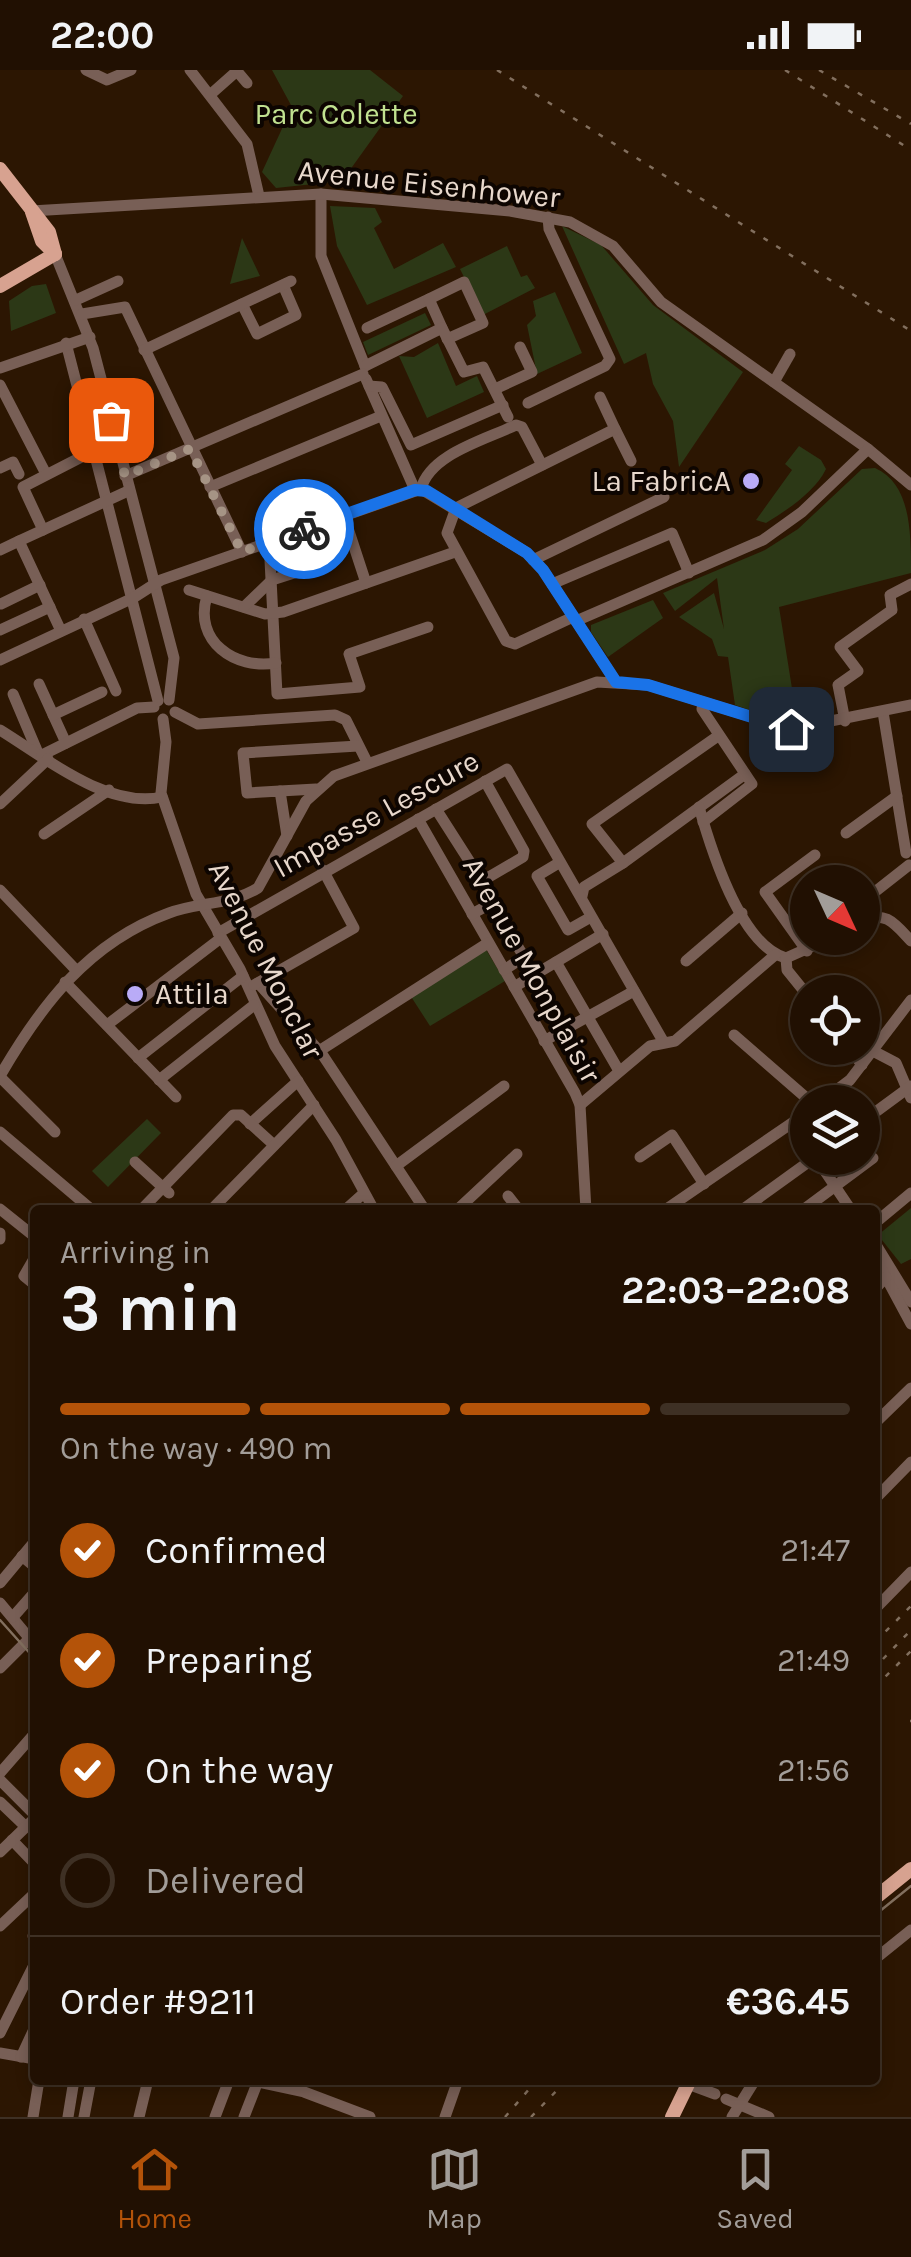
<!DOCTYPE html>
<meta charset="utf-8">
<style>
body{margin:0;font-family:Karla,sans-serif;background:#29190c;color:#f1f3f6;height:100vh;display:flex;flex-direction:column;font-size:38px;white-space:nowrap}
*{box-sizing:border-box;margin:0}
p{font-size:32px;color:#a29d99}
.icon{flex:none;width:55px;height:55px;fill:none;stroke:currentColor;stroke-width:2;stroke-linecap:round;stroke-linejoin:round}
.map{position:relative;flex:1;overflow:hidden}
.details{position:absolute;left:30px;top:1135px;width:850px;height:880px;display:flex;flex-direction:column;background:#211002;border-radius:10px;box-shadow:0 5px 15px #0003,0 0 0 2px #3e3024}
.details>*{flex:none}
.needle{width:65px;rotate:134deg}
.tools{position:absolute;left:790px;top:795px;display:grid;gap:20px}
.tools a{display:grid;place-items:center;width:90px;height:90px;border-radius:50%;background:#211002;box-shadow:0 5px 15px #0003,0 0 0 2px #3e3024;font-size:50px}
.pin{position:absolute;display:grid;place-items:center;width:85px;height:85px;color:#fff;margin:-42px;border-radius:20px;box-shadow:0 5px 15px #0006}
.courier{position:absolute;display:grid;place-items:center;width:100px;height:100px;margin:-50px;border:8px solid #1a73e8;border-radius:50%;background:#fff;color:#222;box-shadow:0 2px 12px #0007}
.overview em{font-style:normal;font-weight:700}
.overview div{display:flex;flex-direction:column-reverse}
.overview{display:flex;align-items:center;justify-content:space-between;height:170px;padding:0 30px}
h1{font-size:65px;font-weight:700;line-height:75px}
.bar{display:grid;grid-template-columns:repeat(4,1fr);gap:15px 10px;align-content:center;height:120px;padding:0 30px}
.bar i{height:12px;border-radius:8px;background:#3e3024}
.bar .selected{background:#b45309}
.bar p{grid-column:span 4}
.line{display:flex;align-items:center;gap:25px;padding:0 30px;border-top:2px solid #3e3024}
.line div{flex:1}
ol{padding:0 30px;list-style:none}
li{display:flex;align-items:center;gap:30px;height:110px}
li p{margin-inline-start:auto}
li .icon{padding:10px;border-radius:50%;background:#b45309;color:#fff;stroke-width:4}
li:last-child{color:#a29d99}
li i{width:55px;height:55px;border:5px solid #3e3024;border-radius:50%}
.status{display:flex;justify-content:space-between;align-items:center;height:70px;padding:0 50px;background:#211002;direction:ltr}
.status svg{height:28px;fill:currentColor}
.menu{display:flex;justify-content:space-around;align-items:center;height:140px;border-top:2px solid #3e3024;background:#211002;font-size:28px;color:#a29d99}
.menu a{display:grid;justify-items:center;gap:5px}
.menu .selected{color:#b45309}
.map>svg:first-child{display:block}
.green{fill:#2c3816}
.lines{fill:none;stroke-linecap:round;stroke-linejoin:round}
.minor{stroke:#785f56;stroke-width:11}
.major{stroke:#d7a290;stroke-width:14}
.tram{stroke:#826f5e;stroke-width:2.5}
.rail{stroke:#826f5e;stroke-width:2.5;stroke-dasharray:5 10;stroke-linecap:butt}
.done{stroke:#a69485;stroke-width:10;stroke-dasharray:0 18}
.route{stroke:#1a73e8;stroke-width:12}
.poi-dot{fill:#b9abf7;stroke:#0d0501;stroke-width:4}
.labels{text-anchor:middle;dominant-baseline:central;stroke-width:8;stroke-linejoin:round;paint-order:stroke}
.park-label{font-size:30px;fill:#c1e190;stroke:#0d0501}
.street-label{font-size:30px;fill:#e8d8cc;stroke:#0d0501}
.poi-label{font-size:30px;fill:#e8d8cc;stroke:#0d0501;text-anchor:end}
</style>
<div class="status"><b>22:00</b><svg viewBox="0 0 49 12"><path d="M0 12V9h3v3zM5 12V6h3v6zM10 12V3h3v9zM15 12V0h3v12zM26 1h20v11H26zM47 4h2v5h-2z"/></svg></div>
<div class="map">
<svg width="911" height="2047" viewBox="0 0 911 2047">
<rect width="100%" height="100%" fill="#2c1602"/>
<g class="green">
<polygon points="272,0 370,0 403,26 342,111 276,118 262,102 292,37"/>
<polygon points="330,136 375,138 382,152 374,158 394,199 443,173 456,197 367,235 337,176"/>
<polygon points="562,156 601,175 653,235 743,302 679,397 673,351 653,314 646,283 624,294"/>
<polygon points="242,168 260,206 230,214"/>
<polygon points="507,176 521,207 527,205 535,218 483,245 460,199"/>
<polygon points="46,214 56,243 11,261 9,231 32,216"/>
<polygon points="555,222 582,283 537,304 527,255 536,246 533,231"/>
<polygon points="425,243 431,255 368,285 363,272"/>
<polygon points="438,273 456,316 477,306 484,322 427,348 399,286 414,287"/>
<path d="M799,376L821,390L826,399C815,422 787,440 766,453L756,450L792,400L785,394Z"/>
<path d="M875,398C911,414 911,462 911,503L779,537L798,656L735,635L728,587L718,586L712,569L679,547L714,523L724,559L717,508L675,541L663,523L765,480L798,459L862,399Z"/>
<polygon points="653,530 663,548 608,587 591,562 591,555"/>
<polygon points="485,878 505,911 430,956 410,925"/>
<polygon points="147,1049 161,1063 108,1117 92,1101"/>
<polygon points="911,1138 911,1189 901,1194 878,1165"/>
</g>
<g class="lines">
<g class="minor">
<polyline points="86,0 107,10 131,0"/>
<polyline points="190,0 247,74 259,126"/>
<polyline points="236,0 247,13"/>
<polyline points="211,24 237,1"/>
<polyline points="321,124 321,186 365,296"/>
<polyline points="31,141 321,124 510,141 570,152 613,176 661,232 868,379 911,415"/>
<polyline points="55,184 93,278 174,588 169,630"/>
<polyline points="76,230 118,211"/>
<polyline points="242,234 257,264 296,245 283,215"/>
<polyline points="82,244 125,237 242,482"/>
<polyline points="367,258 429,229"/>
<polyline points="442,258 429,229 464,212 483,253 447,269"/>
<polyline points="66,273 158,631"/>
<polyline points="144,280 291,211"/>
<polyline points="365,296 442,258 464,302 483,297 508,347"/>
<polyline points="0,298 90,267"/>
<polyline points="366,309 415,420"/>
<polyline points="774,312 790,284"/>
<polyline points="0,315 46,404"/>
<polyline points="369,316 382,317 411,375 503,335"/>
<polyline points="495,319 532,302 520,277"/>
<polyline points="528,333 605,296 610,289 549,159 548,147"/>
<polyline points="615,359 631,391"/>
<polyline points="0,398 13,392 19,404"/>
<polyline points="125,406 363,304"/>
<polyline points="210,417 381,346"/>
<path d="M421,419C430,384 485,370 516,355L522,357L542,395"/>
<polyline points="344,446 366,513"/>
<polyline points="43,460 23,417 95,380"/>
<polyline points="269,471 277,624 360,617 349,584 428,557"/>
<polyline points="0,480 19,471"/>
<polyline points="533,490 664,427"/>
<polyline points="552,514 672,463 689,503"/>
<polyline points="189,520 265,544 283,542 455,482"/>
<path d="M207,526C193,571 235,600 276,593"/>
<polyline points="1,534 40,515"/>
<polyline points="244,537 272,510 319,495"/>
<polyline points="573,547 515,574 506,571 447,463 456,438 615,359 600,327"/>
<polyline points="84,549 116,621"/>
<polyline points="576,551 763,470 802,442 868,379"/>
<polyline points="0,560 50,537"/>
<polyline points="61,561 19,471 128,421"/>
<polyline points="0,590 133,528 161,510 421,419 527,483 543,500 616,612"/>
<polyline points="39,614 66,673"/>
<polyline points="13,624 38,683"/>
<polyline points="175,642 198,654 335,645 346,650 367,692"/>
<polyline points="883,642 906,783"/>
<polyline points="53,645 102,622"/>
<polyline points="163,649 166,672 161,723 196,824 240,899 275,976 336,1070 374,1140"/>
<polyline points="845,651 838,615 858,601 840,577 892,540 890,525 911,514"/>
<path d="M0,660C44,687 107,739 162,727"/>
<polyline points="718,666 592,754 623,793 745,704"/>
<polyline points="42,685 137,638 154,637"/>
<polyline points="280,721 316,719"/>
<polyline points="0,734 48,689"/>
<path d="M699,737C711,779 740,875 786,888"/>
<polyline points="436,739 482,811 523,787 524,781 485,711"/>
<polyline points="418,749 575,1023 580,1035 586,1140"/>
<polyline points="703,752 752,714 702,639 703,633"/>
<polyline points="846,763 897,726"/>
<polyline points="44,764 109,720"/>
<polyline points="287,766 280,721 247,723 243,683 358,676"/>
<polyline points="557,794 537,806 568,860 591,847"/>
<polyline points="0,820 76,900"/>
<polyline points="582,826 584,817 623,793"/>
<polyline points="862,832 909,795"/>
<polyline points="472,844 492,833 524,887 504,900"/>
<path d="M862,851C886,840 895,854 911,871"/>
<polyline points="218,863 507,699 663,971"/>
<polyline points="807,881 765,822 815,785"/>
<polyline points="786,888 831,868"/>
<polyline points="786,888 787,900 808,926"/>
<polyline points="686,891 742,843"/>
<polyline points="556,892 619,1001"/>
<polyline points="65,912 176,1027"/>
<polyline points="258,913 322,984 425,1140"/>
<polyline points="254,915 354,858 323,800"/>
<polyline points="514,917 603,864"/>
<polyline points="107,955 221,868"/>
<polyline points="734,965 811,1032"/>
<polyline points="544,971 634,921"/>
<polyline points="849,978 862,995"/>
<polyline points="319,981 488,873"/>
<polyline points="873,981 896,993 911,1028"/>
<polyline points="138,988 243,906"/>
<path d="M0,1006C41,935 89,872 169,843C198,832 231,835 258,818L306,731L334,706L597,612L648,615L791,659L911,635"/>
<polyline points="0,1007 55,1062"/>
<polyline points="159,1010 254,935"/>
<polyline points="821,1032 850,1010 911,930"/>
<polyline points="580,1035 650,976 675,971 775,885"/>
<polyline points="862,1052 911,1016"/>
<polyline points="793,1053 808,1074"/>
<polyline points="250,1054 298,1011"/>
<polyline points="0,1062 92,1140"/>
<polyline points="640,1087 672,1065 704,1114"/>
<polyline points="816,1088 851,1140"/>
<polyline points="135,1092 169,1123"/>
<polyline points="396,1096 504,1016"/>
<polyline points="508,1126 519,1140"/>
<polyline points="0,1139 35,1167"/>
<polyline points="141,1140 233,1045 241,1045 274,1075"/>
<polyline points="211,1140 314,1035"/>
<polyline points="345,1140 364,1123"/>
<polyline points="457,1140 517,1084"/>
<polyline points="665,1140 808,1042"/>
<polyline points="742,1140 814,1088"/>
<polyline points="803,1140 873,1088"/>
<polyline points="875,1153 911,1123"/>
<polyline points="0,1163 0,1169"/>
<polyline points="875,1173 911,1232"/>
<polyline points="35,1187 24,1206 35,1215"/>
<polyline points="875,1187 911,1254"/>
<polyline points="875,1219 886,1207"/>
<polyline points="875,1353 911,1318"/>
<polyline points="875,1429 911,1392"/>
<polyline points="22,1486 35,1497"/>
<polyline points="0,1513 35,1471"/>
<polyline points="0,1533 35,1575"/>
<polyline points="875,1539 911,1502"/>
<polyline points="13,1547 35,1522"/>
<polyline points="0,1598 30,1568"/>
<polyline points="0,1703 35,1663"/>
<polyline points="0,1710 35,1745"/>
<polyline points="0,1732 26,1757"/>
<polyline points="12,1770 35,1794"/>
<polyline points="0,1782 35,1748"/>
<polyline points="0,1856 35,1823"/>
<polyline points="33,1866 35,1864"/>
<polyline points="875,1889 911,1860"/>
<polyline points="0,1963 35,1893"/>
<polyline points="0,1983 35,1989"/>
<polyline points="21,1987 35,1957"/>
<polyline points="249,2010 304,2022 370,2047"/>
<polyline points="688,2014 715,2024"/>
<polyline points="726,2029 769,2047"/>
<polyline points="33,2047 39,2010"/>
<polyline points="68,2047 74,2010"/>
<polyline points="84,2047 91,2010"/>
<polyline points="139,2047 148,2010"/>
<polyline points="215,2047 229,2010"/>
<polyline points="244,2047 258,2011"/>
<polyline points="445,2047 458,2010"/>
<polyline points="732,2047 755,2010"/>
</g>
<g class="major">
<polyline points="0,99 49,162 55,184"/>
<polyline points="32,142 42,171 55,184"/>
<polyline points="0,216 55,184"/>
<polyline points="875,1828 911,1799"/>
<polyline points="672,2047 690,2010"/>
</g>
<g class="tram">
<polyline points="0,1550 35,1589"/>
<polyline points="875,1845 911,1816"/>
</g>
<g class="rail">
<polyline points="497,0 911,261"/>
<polyline points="785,0 911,80"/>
<polyline points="819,0 911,54"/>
<polyline points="875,1572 911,1536"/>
<polyline points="883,1589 911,1560"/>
<polyline points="875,1617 911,1581"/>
<polyline points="910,1651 911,1651"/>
<polyline points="505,2047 537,2010"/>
<polyline points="531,2047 567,2010"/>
</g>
</g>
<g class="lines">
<polyline class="done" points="111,350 125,406 190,379 242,482 304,459"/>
<polyline class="route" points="304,459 415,420 427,421 527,483 543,500 616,612 648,615 791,659"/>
</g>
<g class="poi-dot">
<circle cx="751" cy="411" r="10"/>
<circle cx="135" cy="924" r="10"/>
</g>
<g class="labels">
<g class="park-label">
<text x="336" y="44">Parc Colette</text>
</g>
<g class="street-label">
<text transform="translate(429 114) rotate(6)">Avenue Eisenhower</text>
<text transform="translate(376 744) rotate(-29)">Impasse Lescure</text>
<text transform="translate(266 890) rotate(63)">Avenue Monclar</text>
<text transform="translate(532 900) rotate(61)">Avenue Monplaisir</text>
</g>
<g class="poi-label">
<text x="731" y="411">La FabricA</text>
<text x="155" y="924" text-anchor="start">Attila</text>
</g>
</g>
</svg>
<div class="tools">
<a><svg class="needle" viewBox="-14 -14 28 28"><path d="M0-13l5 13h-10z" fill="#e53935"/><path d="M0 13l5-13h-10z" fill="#a29d99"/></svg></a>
<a><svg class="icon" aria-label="locate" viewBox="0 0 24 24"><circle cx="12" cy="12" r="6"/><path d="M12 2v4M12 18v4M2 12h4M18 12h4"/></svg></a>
<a><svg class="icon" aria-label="layers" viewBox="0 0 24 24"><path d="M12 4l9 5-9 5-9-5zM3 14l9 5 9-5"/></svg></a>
</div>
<div class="pin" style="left:111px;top:350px;background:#ea580c"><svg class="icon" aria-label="bag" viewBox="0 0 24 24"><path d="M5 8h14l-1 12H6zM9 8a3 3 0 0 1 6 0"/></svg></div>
<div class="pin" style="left:791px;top:659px;background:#1f2937"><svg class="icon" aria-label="home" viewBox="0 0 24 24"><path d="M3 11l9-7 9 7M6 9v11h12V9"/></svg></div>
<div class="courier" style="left:304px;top:459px"><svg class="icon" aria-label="bike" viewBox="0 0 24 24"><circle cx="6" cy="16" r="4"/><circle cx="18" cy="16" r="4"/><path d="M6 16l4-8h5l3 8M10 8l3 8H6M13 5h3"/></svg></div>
<section class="details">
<div class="overview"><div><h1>3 min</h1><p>Arriving in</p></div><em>22:03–22:08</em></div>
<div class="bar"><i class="selected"></i><i class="selected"></i><i class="selected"></i><i></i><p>On the way · 490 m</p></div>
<ol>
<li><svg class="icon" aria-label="check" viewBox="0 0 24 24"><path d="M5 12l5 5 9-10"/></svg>Confirmed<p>21:47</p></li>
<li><svg class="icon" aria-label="check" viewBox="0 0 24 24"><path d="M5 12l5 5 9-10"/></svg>Preparing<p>21:49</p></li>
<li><svg class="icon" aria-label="check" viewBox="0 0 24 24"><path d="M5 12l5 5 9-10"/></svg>On the way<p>21:56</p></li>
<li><i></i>Delivered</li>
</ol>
<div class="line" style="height:130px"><div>Order #9211</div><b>€36.45</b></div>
</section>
</div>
<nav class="menu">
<a class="selected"><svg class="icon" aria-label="home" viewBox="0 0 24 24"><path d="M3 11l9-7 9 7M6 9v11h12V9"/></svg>Home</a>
<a><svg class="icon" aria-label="map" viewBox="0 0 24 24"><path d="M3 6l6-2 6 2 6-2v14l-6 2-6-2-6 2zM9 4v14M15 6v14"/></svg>Map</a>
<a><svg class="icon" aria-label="saved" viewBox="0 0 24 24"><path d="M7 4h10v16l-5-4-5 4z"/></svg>Saved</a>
</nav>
